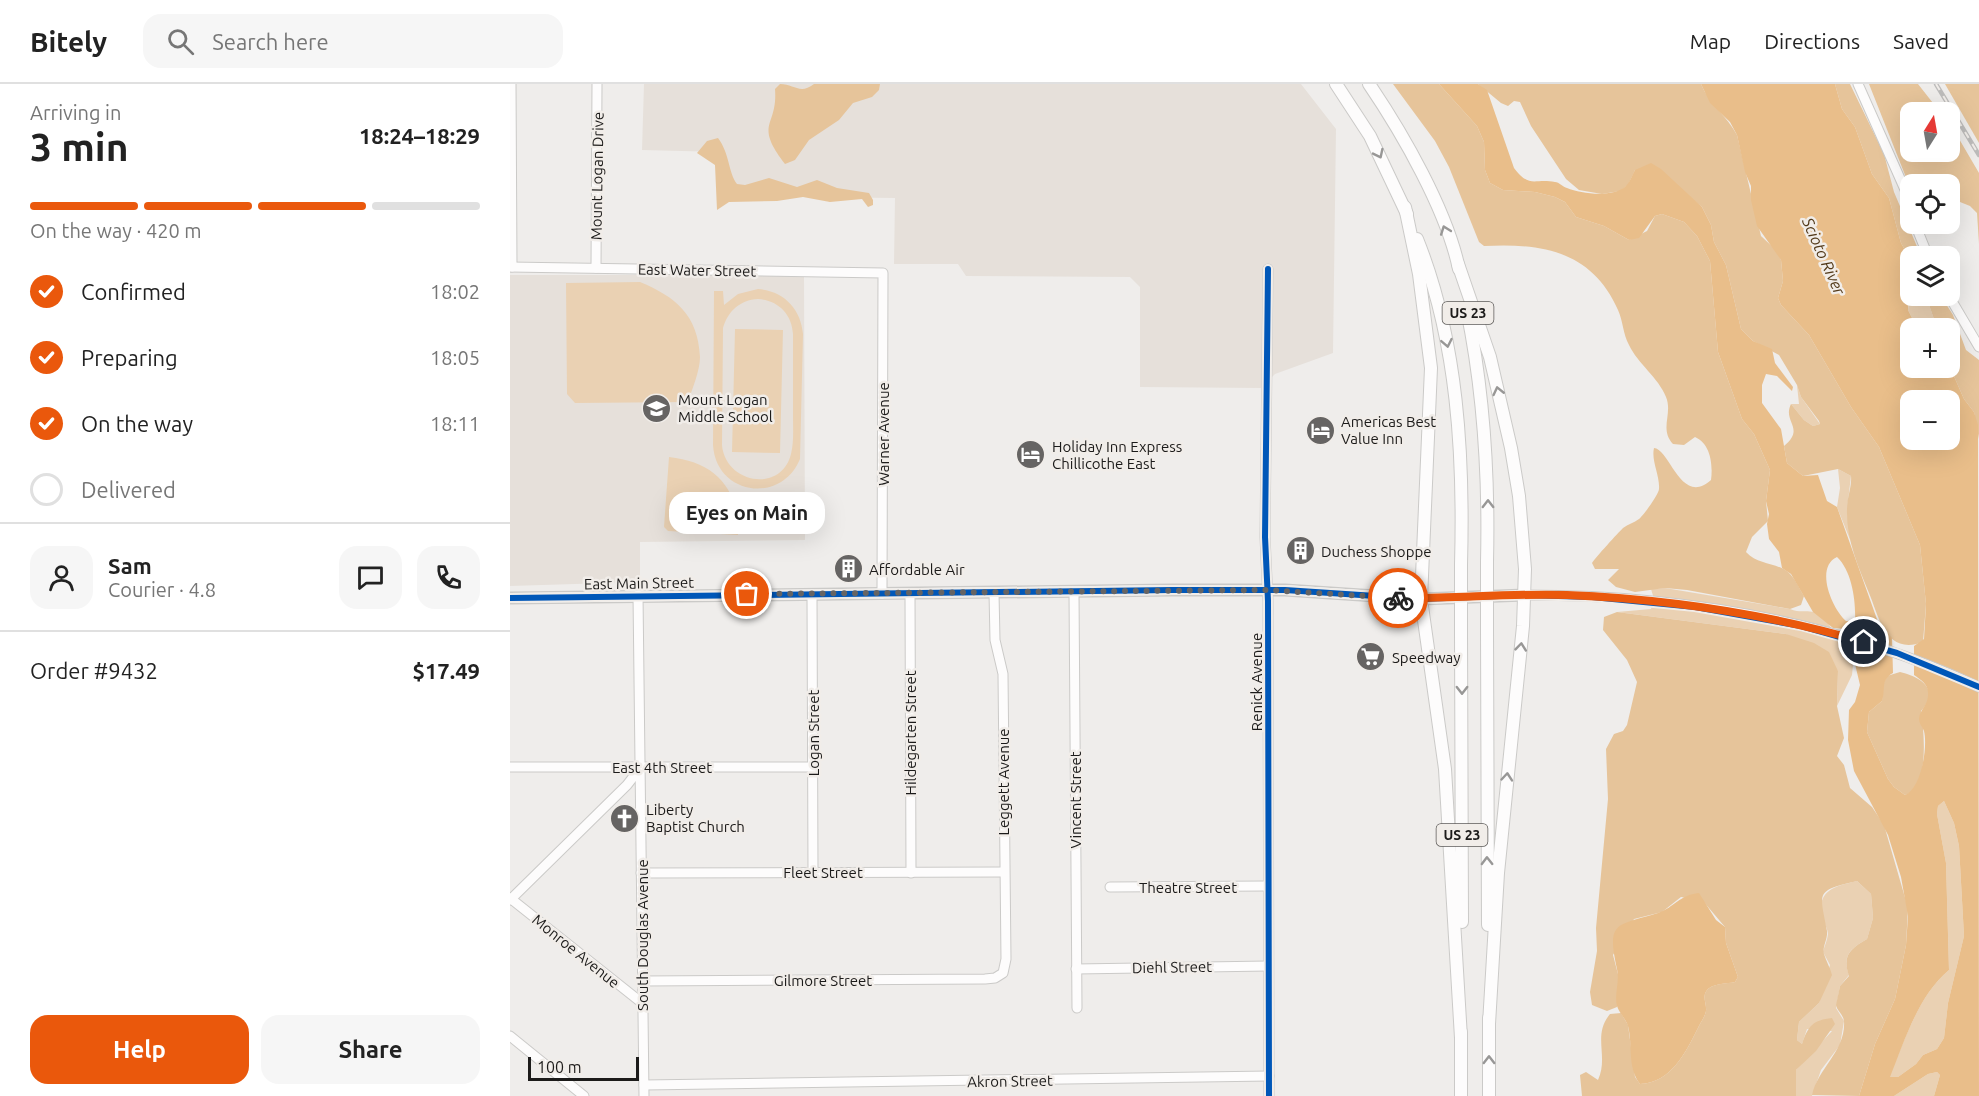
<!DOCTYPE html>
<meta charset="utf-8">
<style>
body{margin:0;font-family:Ubuntu,sans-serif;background:#f6f6f6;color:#222;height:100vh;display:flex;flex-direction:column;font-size:22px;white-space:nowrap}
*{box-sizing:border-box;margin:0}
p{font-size:20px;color:#767676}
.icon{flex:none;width:33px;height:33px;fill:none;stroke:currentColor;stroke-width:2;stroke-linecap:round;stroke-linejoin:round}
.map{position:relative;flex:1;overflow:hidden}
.drawer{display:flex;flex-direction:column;background:#fff;width:510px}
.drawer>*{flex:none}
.needle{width:39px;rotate:11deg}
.controls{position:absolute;left:1390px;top:18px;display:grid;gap:12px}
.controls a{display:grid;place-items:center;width:60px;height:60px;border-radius:12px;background:#fff;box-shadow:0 6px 24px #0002;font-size:30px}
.scale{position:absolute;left:18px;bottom:15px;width:111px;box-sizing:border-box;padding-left:6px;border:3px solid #1c1b1a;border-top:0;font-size:16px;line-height:21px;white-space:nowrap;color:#1c1b1a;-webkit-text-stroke:4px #f1ede9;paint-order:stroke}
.pin{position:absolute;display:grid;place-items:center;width:51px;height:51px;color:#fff;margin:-26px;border:3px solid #fff;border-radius:50%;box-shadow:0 2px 6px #0007}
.courier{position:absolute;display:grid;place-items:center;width:60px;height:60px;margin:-30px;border:4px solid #ea580c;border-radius:50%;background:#fff;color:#222;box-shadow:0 2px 8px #0007}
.bubble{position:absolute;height:42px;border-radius:18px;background:#fff;box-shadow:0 6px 24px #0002;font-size:20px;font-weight:700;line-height:42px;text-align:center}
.summary em{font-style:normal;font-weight:700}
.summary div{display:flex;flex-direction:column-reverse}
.summary{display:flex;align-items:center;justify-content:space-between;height:102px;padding:0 30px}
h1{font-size:39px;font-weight:700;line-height:45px}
.bar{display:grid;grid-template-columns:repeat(4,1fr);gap:9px 6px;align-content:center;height:72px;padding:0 30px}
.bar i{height:8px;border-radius:4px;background:#e0e0e0}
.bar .active{background:#ea580c}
.bar p{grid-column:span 4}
.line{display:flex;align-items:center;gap:15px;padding:0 30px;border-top:2px solid #e0e0e0}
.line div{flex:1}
.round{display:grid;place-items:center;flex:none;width:63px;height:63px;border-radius:18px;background:#f6f6f6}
ol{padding:0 30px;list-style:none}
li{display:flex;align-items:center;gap:18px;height:66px}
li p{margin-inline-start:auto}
li .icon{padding:6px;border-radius:50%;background:#ea580c;color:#fff;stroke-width:4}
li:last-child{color:#767676}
li i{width:33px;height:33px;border:3px solid #e0e0e0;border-radius:50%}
.button{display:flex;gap:12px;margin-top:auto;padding:12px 30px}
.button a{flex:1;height:69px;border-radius:18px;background:#ea580c;color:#fff;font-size:24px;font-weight:700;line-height:69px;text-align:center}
.button a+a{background:#f6f6f6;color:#222}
header{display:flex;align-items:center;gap:36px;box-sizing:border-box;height:84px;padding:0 30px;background:#fff;border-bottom:2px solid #e0e0e0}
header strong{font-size:28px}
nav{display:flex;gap:33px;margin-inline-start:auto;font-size:21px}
.search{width:420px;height:54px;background:#f6f6f6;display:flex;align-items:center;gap:15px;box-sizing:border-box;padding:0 21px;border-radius:18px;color:#767676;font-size:22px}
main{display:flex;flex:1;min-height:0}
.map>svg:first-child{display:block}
.built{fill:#e6e0da}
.green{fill:#ead1b3;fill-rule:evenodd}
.forest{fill:#e6c49a}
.water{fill:#e9be8a;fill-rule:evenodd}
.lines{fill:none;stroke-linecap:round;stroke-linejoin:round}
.minor-casing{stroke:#cbcac8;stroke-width:11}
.major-casing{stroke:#cbcac8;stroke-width:13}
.highway-casing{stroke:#cbcac8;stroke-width:14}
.minor{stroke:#fdfcfc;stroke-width:9}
.major{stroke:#fdfcfc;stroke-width:10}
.highway{stroke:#fdfcfc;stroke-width:12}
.rail-casing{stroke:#bdbcbb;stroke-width:4.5}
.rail{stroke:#f1ede9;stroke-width:2;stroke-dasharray:7;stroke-linecap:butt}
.highway-bridge-casing{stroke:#cbcac8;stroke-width:14;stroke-linecap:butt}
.highway-bridge{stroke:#fdfcfc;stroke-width:12}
.cycleway-casing{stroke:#f1ede9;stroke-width:10}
.cycleway{stroke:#0057b8;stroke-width:6}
.oneway{stroke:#989796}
.done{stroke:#666463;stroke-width:6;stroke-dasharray:0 10.8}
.route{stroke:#ea580c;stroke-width:8}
.labels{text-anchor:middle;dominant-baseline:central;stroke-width:5;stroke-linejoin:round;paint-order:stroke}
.shield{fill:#f1ede9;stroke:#5c5a58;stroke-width:1.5}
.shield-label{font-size:14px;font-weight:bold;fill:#1c1b1a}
.street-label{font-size:15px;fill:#1c1b1a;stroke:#f1ede9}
.poi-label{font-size:15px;fill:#1c1b1a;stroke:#f1ede9;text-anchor:start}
.water-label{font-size:16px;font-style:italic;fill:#523919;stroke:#f1ede9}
</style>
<header>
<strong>Bitely</strong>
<div class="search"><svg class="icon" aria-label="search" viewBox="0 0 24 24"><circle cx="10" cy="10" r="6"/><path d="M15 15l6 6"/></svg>Search here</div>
<nav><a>Map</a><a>Directions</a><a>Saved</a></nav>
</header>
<main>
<section class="drawer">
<div class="summary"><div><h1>3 min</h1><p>Arriving in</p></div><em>18:24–18:29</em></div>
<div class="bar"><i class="active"></i><i class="active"></i><i class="active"></i><i></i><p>On the way · 420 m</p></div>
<ol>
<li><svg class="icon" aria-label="check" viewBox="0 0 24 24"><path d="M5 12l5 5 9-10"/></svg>Confirmed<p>18:02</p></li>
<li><svg class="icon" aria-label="check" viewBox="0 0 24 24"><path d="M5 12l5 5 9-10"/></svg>Preparing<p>18:05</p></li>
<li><svg class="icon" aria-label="check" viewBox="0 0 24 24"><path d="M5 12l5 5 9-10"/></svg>On the way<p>18:11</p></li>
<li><i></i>Delivered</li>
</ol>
<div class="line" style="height:108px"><a class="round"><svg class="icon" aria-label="person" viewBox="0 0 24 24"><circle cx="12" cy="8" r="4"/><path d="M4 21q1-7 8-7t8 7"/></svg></a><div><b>Sam</b><p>Courier · 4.8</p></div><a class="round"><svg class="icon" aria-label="chat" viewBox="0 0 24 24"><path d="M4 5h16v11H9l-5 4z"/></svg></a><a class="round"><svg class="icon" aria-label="phone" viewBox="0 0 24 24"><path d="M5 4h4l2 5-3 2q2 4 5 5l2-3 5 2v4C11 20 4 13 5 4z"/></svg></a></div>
<div class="line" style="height:78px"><div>Order #9432</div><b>$17.49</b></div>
<div class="button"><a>Help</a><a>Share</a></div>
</section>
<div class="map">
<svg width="1469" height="1012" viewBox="0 0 1469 1012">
<rect width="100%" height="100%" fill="#efedeb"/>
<g class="built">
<polygon points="134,0 791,0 826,45 823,269 765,290 751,304 630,303 630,203 620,193 456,192 448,180 384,180 385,114 214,112 212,68 132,66"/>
<polygon points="0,191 294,191 295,456 130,458 130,498 0,502"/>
</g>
<g class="green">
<path d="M130,198C166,213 188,231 190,273C190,287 182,305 178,318L65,319L57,310L56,199Z"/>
<path d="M248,205C274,207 291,225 293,250L290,375C271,421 206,411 203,361L204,207H213L214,221L228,210ZM248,215C268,216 282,230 283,250C283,278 283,305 283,333C283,345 284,358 281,370C271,410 215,399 212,361L213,244C218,227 230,216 248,215Z"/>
<polygon points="1401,205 1401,212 1416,212 1427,244 1407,244 1398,226"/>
<polygon points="225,245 273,246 270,369 222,368"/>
<polygon points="1287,301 1291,313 1310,340 1303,342 1294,336 1281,320 1289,320"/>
<path d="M159,373C205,378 229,404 228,451L158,447L154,443Z"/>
<polygon points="1328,385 1341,392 1337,425 1341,458 1327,423 1330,404"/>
<path d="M1155,504L1280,525C1290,529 1295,526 1304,528C1323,533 1328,567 1343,581L1342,591L1327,622L1328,587L1276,550L1107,528L1141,525L1144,515L1141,505Z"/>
<path d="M1434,717L1444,739L1449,762L1454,852L1438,919L1434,954L1427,965L1413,971L1406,980L1388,993H1379C1395,956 1408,912 1439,886L1436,779L1427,730L1428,722Z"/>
<path d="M1347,797L1361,810L1363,834L1357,855C1340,865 1332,871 1339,891L1330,902L1326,924L1334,937L1330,961L1311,986L1302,1012H1286V986L1322,947L1297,945L1292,960L1287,956L1289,938L1309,919L1320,881L1313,868C1314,863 1318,855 1318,849C1317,843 1313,837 1312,831C1307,805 1327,802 1347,797Z"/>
<polygon points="1427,988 1430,991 1424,1012 1384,1012 1418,990"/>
</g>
<g class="forest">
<path d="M270,0C284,0 290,11 304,0H370L369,6L362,13L343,19L329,36L299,56L285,76L275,80C243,38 268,44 265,5Z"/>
<path d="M883,0H929L967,42L974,58L975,86L980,99L993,106L1025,108L1045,113L1055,118L1066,133L1094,142L1119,156L1137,147L1145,132L1152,130L1174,138L1187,152L1200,177L1208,268L1232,335L1244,350L1260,386L1256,417L1258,437L1242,453L1236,468C1248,481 1265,478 1278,488C1285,494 1289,504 1294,512L1291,521L1280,525L1177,506L1155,504L1125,508L1106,503L1098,496L1109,485H1085L1082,479C1086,473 1108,449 1113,444C1118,440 1124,439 1129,435C1133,432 1149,410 1149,405C1150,391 1141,377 1144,364C1160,365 1171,423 1201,396C1203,381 1201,360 1185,353L1174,361L1163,360C1149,345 1163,330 1156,313C1148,293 1128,280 1119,261C1113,250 1113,237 1108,226C1082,167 1032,159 974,162L969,158L939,83L925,57Z"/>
<path d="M968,0H1191C1199,20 1217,32 1227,51L1251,152L1267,167L1271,176L1273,197L1268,214L1271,221L1299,251L1341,323L1369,363L1410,461L1416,520L1413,558C1376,572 1369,533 1359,509C1348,482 1336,455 1337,425C1337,413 1342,403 1341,392L1328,385L1293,392L1277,379L1274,362C1296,344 1272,338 1281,320L1294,336L1303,342L1310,340L1309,337L1291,313L1287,301L1269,271L1243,257L1231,245L1216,181L1204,158L1201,141L1192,123L1172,107L1125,86L1118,101L1110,107L1092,110L1069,106L1056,95L1021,42L1010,18L1004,17L998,22L991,19Z"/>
<polygon points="1325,0 1340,0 1374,70 1384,108 1411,172 1401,172 1401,177 1391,159 1379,114 1362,90 1345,43 1332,25"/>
<polygon points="1359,0 1408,0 1430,28 1401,28 1401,68 1440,68 1440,41 1445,48 1469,89 1469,160 1467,129 1460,122 1440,114 1440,100 1401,100 1401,106"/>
<polygon points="1435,0 1469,0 1469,59"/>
<path d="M208,54C220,70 218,88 227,100L235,101L259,94L287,103L307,96L327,104L359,109L363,116V121L358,123L352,115L320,118L293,113L267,117L219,118L207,126L205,81L187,69L197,57Z"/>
<polygon points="1416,212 1431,212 1443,231 1456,266 1469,276 1469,355 1464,328 1454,315 1440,283 1440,244 1427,244"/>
<path d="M1107,528L1276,550L1304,559L1319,568L1328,587L1327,622L1334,654L1327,672L1334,681L1340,704L1362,723L1374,741L1398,824L1396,861L1385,915L1365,960L1349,1012L1302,1011C1308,984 1336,967 1334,937C1333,930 1327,927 1326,921L1330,902L1339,892C1332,871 1340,865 1357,855L1363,834L1361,810L1347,797C1304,807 1310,808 1317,847C1318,855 1312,863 1314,870C1316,877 1320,883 1322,891L1309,919L1289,938L1287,956L1292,960C1298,942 1303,936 1322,934L1325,940L1306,967L1286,986V1012H1072L1070,991L1076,988L1088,996C1099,972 1082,952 1100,930L1111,929L1118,941L1125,993L1130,1000C1161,999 1176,968 1188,944C1190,939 1195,933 1196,927C1197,919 1191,912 1198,905C1205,899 1216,900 1225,898L1228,893L1216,859L1215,843L1193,817L1171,813L1152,828L1124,835L1103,871L1109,894L1107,923L1097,927L1082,921L1080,908L1087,867L1086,844L1098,715L1096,665L1104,650L1113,647L1117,641L1127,598L1117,576L1093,546L1094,533Z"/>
<path d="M1390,588C1412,593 1430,606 1411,627C1414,648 1420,703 1395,711L1384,703L1378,695L1357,648L1359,628L1372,617L1373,601L1377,592Z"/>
</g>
<g class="water">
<path d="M929,0H968L977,6L1004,84C1020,105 1024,94 1045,98C1049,98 1053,103 1057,104C1072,110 1103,114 1116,102C1120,98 1122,91 1125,86L1141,79L1151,85L1192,123L1201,141L1204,158L1216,181L1231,245L1243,257L1262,265L1265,279L1283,303L1282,307L1267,292L1256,290L1252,301V319L1271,345L1277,379L1293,392L1308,391L1317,417L1327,423L1368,538L1382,554L1383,589C1370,596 1376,606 1372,617L1359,628L1357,648L1378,695L1384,703L1395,711C1411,705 1418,663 1414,647C1412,642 1409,640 1409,634C1411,624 1419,620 1418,609C1418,600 1411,596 1404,591V562L1414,555L1416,520L1410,461L1369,363L1341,323L1299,251L1271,221L1268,214L1273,197L1271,176L1247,142L1241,116V102L1235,88L1227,51L1220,38L1200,19L1191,0H1325L1332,25L1345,43L1362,90L1379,114L1391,159L1401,177L1398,226L1407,244H1401V284L1440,283L1454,315L1464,328L1468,341L1469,1012H1424L1430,991L1427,988L1418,990L1384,1012H1349L1365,960L1385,915L1396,861L1398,832L1391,793L1378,751L1344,687L1338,656L1339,626L1345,618L1350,601L1345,580L1352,563L1347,546L1323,544L1303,528L1281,490L1272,484L1269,468L1259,455L1257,440L1259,430L1256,417L1260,386L1244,350L1232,335L1208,268L1200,177L1187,152L1174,138L1152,130L1145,132L1129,154L1119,156L1094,142L1066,133L1055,118L1045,113L1025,108L993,106L980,99L975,86L974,58L967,42ZM1401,316H1440V356H1401ZM1327,473C1342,487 1346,517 1345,537H1336C1321,523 1305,483 1327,473ZM1434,717L1444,739L1449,762L1454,852L1438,919L1434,954L1427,965L1413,971L1406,980L1388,993H1380C1395,956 1408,912 1439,886L1436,779L1427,730L1428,722Z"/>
<path d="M1189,809L1206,836L1215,843L1216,859L1228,893L1225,898C1217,900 1205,899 1198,905C1191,912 1197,919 1196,927C1195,933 1190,939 1188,944C1176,968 1161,999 1130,1000C1117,983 1123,962 1118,942C1116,935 1109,929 1107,922C1104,910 1110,898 1107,885C1096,836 1107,842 1148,829C1165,823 1169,811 1189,809Z"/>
</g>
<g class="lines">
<defs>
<g id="minor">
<polyline points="1,0 2,183"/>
<polyline points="1348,0 1396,108 1401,126"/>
<polyline points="1405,140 1418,172"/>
<polyline points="0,183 373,189 372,510"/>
<polyline points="86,184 87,0"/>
<polyline points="758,185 755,453 758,517 759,1012"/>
<polyline points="1439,212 1469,263"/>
<polyline points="564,508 567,924"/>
<polyline points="302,510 303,788"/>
<polyline points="400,510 401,789"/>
<polyline points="128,511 134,1012"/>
<path d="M1015,511C1170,511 1328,537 1469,603"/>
<polyline points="0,683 303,683"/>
<polyline points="131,789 494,788"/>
<polyline points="600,803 756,802"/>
<polyline points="0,814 132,919"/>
<polyline points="0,816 117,701 131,683"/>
<polyline points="566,885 758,882"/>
<polyline points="133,897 475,895 485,894 493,889 496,875 493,590 485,556 484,509"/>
<polyline points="0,952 74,1012"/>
<polyline points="134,1001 759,992"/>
</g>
<polyline id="major" points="0,514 662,506 775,506 911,515 1015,511"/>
<g id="highway">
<polyline points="826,0 860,52 897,130"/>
<path d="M859,0C893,50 937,127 949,185"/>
<polyline points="895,123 909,190 921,284 911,515 935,685 951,954"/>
<path d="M907,155C948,257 954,372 951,481"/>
<polyline points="948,180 980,273 1001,364 1009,412 1015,485 1013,542 988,789 979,940"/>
<path d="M957,226C974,309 979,394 977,478"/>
<polyline points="977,545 978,841"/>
<polyline points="951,548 952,838"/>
<polyline points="979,934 979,1012"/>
<polyline points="951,948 951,1012"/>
</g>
</defs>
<use href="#minor" class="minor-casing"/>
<use href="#major" class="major-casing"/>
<use href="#highway" class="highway-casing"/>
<use href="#minor" class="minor"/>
<use href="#major" class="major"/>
<use href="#highway" class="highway"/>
<defs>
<polyline id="rail" points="1426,0 1469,71"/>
</defs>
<use href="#rail" class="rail-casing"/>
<use href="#rail" class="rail"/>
<defs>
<g id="highway-bridge">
<polyline points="951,481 951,548"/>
<polyline points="977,545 977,478"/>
</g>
</defs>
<use href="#highway-bridge" class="highway-bridge-casing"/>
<use href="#highway-bridge" class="highway-bridge"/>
<defs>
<g id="cycleway">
<polyline points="758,185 755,453 758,517 759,1012"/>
<polyline points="0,514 662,506 775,506 911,515 1015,511 1082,513 1185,523 1291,542 1387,569 1469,603"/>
</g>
</defs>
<use href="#cycleway" class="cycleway-casing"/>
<use href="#cycleway" class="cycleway"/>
</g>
<defs><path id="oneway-chevron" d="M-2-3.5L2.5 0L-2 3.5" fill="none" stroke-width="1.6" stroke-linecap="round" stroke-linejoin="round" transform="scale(1.5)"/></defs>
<g class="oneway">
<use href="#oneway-chevron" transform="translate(869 70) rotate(64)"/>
<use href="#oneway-chevron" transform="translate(935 146) rotate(-110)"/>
<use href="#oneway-chevron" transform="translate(937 259) rotate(79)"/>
<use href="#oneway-chevron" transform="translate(988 307) rotate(-103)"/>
<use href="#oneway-chevron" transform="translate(978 420) rotate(-90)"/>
<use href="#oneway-chevron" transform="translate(1011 563) rotate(-84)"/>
<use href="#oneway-chevron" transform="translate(952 606) rotate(90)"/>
<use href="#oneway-chevron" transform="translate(997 693) rotate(-85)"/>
<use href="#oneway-chevron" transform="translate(977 777) rotate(-91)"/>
<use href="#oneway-chevron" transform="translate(979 976) rotate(-90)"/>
</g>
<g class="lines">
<polyline class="done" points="237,510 757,506 888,514"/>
<path class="route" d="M888,514C944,515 1000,509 1057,511C1157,515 1258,530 1354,558"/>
</g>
<defs>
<symbol id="school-disc" viewBox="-11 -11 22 22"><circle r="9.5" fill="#666463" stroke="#f1ede9"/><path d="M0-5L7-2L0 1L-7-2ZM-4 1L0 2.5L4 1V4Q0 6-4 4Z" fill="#fff"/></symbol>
<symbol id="hotel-disc" viewBox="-11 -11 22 22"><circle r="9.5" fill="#666463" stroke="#f1ede9"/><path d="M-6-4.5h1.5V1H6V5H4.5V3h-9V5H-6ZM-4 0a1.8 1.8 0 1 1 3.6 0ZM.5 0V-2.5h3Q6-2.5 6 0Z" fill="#fff"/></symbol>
<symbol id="building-disc" viewBox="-11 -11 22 22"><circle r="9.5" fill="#666463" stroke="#f1ede9"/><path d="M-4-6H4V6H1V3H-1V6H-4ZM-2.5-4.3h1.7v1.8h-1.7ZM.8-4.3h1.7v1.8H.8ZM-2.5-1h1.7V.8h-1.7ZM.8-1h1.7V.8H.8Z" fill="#fff"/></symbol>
<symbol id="supermarket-disc" viewBox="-11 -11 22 22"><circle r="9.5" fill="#666463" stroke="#f1ede9"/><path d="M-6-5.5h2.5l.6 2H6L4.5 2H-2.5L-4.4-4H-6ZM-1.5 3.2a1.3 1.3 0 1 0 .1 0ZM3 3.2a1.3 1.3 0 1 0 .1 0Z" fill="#fff"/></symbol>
<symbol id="church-disc" viewBox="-11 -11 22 22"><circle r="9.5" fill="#666463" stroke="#f1ede9"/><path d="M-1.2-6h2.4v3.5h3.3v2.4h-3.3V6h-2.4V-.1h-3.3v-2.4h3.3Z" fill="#fff"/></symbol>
</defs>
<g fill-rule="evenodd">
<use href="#school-disc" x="130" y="308" width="33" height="33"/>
<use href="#hotel-disc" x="794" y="330" width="33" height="33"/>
<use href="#hotel-disc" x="504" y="354" width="33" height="33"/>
<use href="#building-disc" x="774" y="450" width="33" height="33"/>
<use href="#building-disc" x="322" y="468" width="33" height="33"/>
<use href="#supermarket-disc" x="844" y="556" width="33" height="33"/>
<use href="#church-disc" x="98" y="718" width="33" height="33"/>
</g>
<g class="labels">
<g class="shield">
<rect x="932.5" y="218" width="51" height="22" rx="4.5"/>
<rect x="926.5" y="740" width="51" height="22" rx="4.5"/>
</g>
<g class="shield-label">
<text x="958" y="229">US 23</text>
<text x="952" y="751">US 23</text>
</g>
<g class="street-label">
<text transform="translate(87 92) rotate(-89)">Mount Logan Drive</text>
<text transform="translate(187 186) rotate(1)">East Water Street</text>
<text transform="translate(373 350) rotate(-90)">Warner Avenue</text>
<text transform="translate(129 499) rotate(-1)">East Main Street</text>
<text transform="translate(746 598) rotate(-90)">Renick Avenue</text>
<text transform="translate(303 649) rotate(-90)">Logan Street</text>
<text transform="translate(400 649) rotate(-90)">Hildegarten Street</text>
<text x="152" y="683">East 4th Street</text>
<text transform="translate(493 698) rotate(-90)">Leggett Avenue</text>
<text transform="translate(565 716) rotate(-90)">Vincent Street</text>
<text x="313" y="788">Fleet Street</text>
<text x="678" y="803">Theatre Street</text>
<text transform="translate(132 851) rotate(-90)">South Douglas Avenue</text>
<text transform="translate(66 867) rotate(39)">Monroe Avenue</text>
<text transform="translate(662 883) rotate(-1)">Diehl Street</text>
<text x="313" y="896">Gilmore Street</text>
<text transform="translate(500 997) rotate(-1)">Akron Street</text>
</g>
<g class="poi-label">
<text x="168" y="315">Mount Logan<tspan x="168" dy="17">Middle School</tspan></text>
<text x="831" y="337">Americas Best<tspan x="831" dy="17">Value Inn</tspan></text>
<text x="542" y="362">Holiday Inn Express<tspan x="542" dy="17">Chillicothe East</tspan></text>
<text x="811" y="467">Duchess Shoppe</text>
<text x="359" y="485">Affordable Air</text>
<text x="882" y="573">Speedway</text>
<text x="136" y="725">Liberty<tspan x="136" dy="17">Baptist Church</tspan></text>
</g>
<g class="water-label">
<text transform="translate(1314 172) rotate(66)">Scioto River</text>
</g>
</g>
</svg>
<div class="controls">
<a><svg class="needle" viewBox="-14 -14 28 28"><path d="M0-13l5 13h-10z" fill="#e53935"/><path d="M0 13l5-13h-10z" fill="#767676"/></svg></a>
<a><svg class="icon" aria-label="locate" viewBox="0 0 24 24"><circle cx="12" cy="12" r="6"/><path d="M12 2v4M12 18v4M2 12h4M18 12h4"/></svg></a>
<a><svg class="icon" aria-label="layers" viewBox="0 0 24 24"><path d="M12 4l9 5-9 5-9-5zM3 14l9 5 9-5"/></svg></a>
<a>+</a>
<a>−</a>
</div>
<div class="scale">100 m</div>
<div class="pin" style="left:237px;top:510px;background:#ea580c"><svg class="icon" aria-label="bag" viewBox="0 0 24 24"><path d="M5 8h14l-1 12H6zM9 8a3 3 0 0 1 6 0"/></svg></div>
<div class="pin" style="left:1354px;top:558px;background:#1f2937"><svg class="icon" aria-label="home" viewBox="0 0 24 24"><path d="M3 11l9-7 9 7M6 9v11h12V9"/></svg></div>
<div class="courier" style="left:888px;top:514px"><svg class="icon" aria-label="bike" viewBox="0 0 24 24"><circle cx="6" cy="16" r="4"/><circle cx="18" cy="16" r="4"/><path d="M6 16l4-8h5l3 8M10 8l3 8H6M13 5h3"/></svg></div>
<div class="bubble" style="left:159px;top:408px;width:156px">Eyes on Main</div>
</div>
</main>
